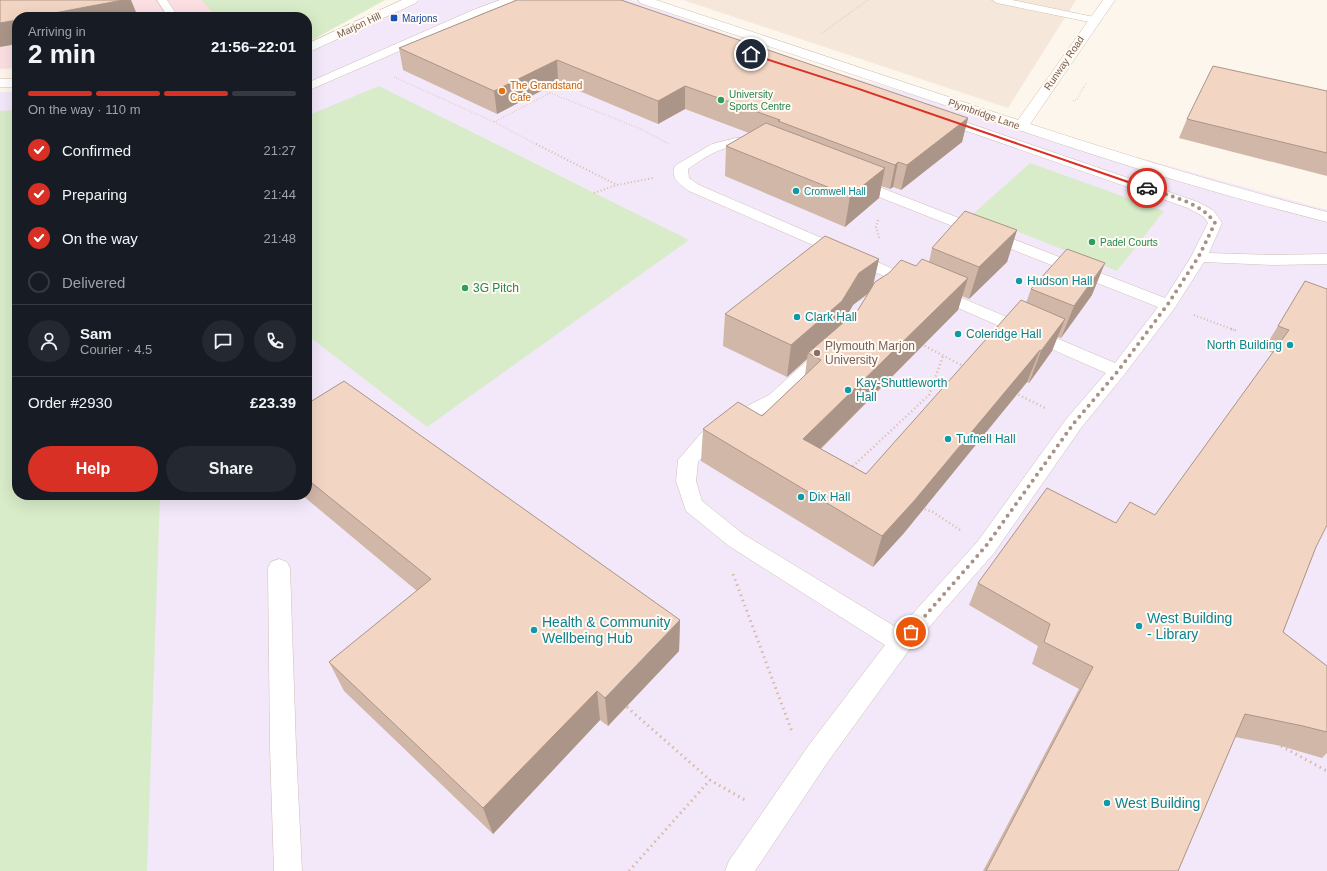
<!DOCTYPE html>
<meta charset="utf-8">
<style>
body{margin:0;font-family:Helvetica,sans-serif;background:#242831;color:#f1f3f6;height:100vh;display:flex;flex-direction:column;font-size:15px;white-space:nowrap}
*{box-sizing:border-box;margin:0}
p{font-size:13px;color:#9ea1a6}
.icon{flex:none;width:22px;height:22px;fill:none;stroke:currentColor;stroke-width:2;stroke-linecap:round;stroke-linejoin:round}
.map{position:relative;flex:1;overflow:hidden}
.panel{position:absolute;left:12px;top:12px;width:300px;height:488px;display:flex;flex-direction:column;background:#171b24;border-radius:16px;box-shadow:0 4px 16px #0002}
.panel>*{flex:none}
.pin{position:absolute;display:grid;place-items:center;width:34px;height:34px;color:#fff;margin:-17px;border:2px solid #fff;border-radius:50%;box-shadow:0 1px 4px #0007}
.courier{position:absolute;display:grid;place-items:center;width:40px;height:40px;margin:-20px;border:3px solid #d93025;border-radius:50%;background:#fff;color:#222;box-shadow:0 1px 5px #0007}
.overview em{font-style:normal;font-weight:700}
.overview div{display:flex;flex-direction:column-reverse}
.overview{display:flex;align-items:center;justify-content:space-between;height:68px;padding:0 16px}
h1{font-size:26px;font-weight:700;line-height:30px}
.bar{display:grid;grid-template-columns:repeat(4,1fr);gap:6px 4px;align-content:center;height:48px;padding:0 16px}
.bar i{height:5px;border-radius:3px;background:#363941}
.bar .active{background:#d93025}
.bar p{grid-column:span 4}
.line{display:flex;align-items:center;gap:10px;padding:0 16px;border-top:1px solid #363941}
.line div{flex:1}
.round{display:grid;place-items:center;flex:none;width:42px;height:42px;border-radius:21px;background:#242831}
ol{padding:0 16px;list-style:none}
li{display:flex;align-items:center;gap:12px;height:44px}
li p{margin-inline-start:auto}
li .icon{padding:4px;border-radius:50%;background:#d93025;color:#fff;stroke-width:4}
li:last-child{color:#9ea1a6}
li i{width:22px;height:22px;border:2px solid #363941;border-radius:50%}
.action{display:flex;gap:8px;margin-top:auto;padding:8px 16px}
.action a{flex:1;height:46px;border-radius:24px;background:#d93025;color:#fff;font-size:16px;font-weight:700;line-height:46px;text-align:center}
.action a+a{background:#242831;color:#f1f3f6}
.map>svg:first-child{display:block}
.residential{fill:#f5e8da}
.education{fill:#f3e8fa}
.medical{fill:#fbdfe3}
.green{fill:#d8ecc9}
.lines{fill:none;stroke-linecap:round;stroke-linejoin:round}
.lane-casing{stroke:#d1beb0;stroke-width:1}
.street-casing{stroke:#d1beb0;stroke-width:1}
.path-far3{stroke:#d9b8a5;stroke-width:1.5;stroke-dasharray:0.5 2;stroke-linecap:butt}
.path-far2{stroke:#d9b8a5;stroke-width:2;stroke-dasharray:1 2.5;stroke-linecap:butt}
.path-far1{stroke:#d9b8a5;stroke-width:2.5;stroke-dasharray:1 3;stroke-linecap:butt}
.path{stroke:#d9b8a5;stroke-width:3;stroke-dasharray:1.5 4;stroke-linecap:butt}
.lane{fill:#fff;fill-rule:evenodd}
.street{fill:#fff;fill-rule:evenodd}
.wall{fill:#d1b7a8;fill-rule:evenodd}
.shaded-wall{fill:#aa9588}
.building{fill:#f3d5c3;stroke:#aa9588}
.route{fill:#d93025}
.done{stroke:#a89285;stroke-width:4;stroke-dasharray:0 7.2}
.transit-dot{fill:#1a4fb4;stroke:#fffaf3;stroke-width:1.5}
.food-dot{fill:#e8710a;stroke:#fffaf3;stroke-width:1.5}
.leisure-dot{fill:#2e9e5b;stroke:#fffaf3;stroke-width:1.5}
.culture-dot{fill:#0f9aa8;stroke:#fffaf3;stroke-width:1.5}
.education-dot{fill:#8d6e63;stroke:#fffaf3;stroke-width:1.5}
.labels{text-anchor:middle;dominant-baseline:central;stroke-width:4;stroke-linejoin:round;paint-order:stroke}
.far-transit-label{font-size:10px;fill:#164399;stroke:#fffaf3;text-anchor:start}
.far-street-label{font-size:10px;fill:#7a5c4d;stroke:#fffaf3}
.far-food-label{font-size:10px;fill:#c56008;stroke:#fffaf3;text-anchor:start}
.far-leisure-label{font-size:10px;fill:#27864d;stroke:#fffaf3;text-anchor:start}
.far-culture-label{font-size:10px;fill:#0d838f;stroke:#fffaf3;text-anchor:start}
.culture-label{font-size:12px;fill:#0d838f;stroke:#fffaf3;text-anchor:start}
.leisure-label{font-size:12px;fill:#27864d;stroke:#fffaf3;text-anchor:start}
.education-label{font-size:12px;fill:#785e54;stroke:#fffaf3;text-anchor:start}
.near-culture-label{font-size:14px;fill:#0d838f;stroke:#fffaf3;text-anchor:start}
</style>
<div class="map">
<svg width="1327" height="871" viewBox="0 0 1327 871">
<rect width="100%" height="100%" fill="#fdf6ec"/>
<polygon class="residential" points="683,0 1076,0 1008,108"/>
<polygon class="education" points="421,0 631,0 829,71 1327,210 1327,871 0,871 0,92 17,92 17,495 307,495 307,48"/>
<polygon class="medical" points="0,0 203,0 218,17 17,17 17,68 0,69"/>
<g class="green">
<polygon points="201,0 385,0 307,43 307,17 217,17"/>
<polygon points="379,86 689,240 427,427 307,335 307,116"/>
<polygon points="17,110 17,495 160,495 147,871 0,871 0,111"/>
<polygon points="1030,163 1164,211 1117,271 973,214"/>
</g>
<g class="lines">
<defs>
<g id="lane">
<polygon points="157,0 167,0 178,17 168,17"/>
<polygon points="500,0 514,0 513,2 481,14 411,46 307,91 307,83 473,10"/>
<polygon points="992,0 1012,0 1094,17 1099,20 1094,23 997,3"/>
<polygon points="942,114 1198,202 1214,211 1222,223 1209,253 1273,255 1327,254 1327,264 1273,265 1204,262 1174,309 1124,375 1081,428 994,553 909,650 827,763 755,871 725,871 729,861 809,745 885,645 729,546 686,511 676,481 678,460 703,431 728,412 741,409 769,395 817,352 823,350 829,352 832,356 829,360 781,403 754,419 741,422 717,441 698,462 696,481 702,501 743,534 899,629 978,541 1067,418 1106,373 931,296 929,293 931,290 937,288 943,290 1115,363 1158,307 851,186 849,183 851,180 856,179 861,180 1165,298 1191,257 1208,223 1204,217 1188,208 938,121 936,118 938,115"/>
<path d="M736,138H746L761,141L763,144L761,147C753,149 744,145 736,146C718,148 702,159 688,169L689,178L699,185L919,280L921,283L919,286L913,288L907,286L689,191C681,185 668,177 676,165L712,144Z"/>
<polygon points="279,559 287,562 290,568 296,748 302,871 274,871 270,748 268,568 271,562"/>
</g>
<g id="street">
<polygon points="402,0 418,0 416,3 307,53 307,44"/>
<path d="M638,0H656L1018,120L1103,0H1115L1030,124C1128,156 1227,186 1327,212V222C1224,196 1122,165 1022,131L1015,130L1013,128L640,3Z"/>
<rect x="0" y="79" width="17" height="8"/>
</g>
</defs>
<use href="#lane" class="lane-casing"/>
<use href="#street" class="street-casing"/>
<g class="path-far3">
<polyline points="822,33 868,0"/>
<polyline points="394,77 494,122 550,93"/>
<polyline points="543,90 641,129 669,144"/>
<polyline points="1073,101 1077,99 1086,83"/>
<polyline points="494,122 538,145"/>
</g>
<g class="path-far2">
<polyline points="536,144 617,185"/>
<polyline points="594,193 617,185 653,178"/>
<polyline points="878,220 876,227 880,240"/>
<polyline points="1194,315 1234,330"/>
</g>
<g class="path-far1">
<polyline points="1231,329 1238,331"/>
<polyline points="921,344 965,367"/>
<polyline points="1015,393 1047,409"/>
<polyline points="850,469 929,395 943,356"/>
<polyline points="921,508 933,512 960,530"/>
</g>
<g class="path">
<polyline points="733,574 791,729 794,732"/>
<polyline points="627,707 710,780 745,800"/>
<polyline points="1281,746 1327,771"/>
<polyline points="629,871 710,780"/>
</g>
<use href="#lane" class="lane"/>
<use href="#street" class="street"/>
</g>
<g class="wall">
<polygon points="517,0 968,118 962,142 901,190 893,187 890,189 881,186 879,198 845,227 725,176 726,146 749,133 685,109 658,124 558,82 497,114 403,70 399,48"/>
<polygon points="1327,91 1327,176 1179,138 1187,119"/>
<path d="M1017,230L1007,262L969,299L962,296L958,310L821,449L866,474L1026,303L1031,289L1092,295L1061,338L1057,337L1052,351L1029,383L1027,382L904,533L873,567L701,461L703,429L762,416L805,375L807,359L787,377L723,346L725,314L879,259L873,284L916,266L929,262L932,248ZM868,294L858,310L842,324L853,305Z"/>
<polygon points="1305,281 1316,547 1283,632 1327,666 1327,753 1322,758 1281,746 1235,737 1178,871 983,871 1079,689 1032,664 1038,646 969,605 978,583 1116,523 1155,515 1273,353 1264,349"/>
<polygon points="307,404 680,620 679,651 608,726 600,720 493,834 344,691 329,662 417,591 302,495 307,495"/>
</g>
<g class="shaded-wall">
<polygon points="123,0 131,0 138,17 33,17"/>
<polygon points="17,20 17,44 0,47 0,23"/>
<polygon points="557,60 558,82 497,114 494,91"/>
<polygon points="685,86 685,109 658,124 658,101"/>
<polygon points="968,118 962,142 901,190 907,165"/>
<polygon points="898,162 893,187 890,189 895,165"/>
<polygon points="885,168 879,198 845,227 850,196"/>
<polygon points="1017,230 1007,262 969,299 979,267"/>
<polygon points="879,259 872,290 853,305 837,333 808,353 807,359 787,377 791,345 859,273"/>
<polygon points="1105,263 1092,295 1061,338 1074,306"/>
<polygon points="968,278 958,310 798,471 803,439"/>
<polygon points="1065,319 1052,351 1029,383 1041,351"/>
<polygon points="1040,350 1027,382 904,533 873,567 882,536"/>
<polygon points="680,620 679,651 608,726 605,698"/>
<polygon points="597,691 600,720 493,834 483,808"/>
</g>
<g class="building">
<polygon points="0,0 123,0 33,17 17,17 17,20 0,23"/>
<polygon points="517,0 621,0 968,118 907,165 898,162 895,165 778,121 780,120 685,86 658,101 557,60 494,91 399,48"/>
<polygon points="1213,66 1327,91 1327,153 1187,119"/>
<polygon points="766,123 885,168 850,196 726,146"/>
<polygon points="965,211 1017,230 979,267 932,248"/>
<polygon points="825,236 879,259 859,273 842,301 791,345 725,314"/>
<polygon points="1067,249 1105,263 1074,306 1031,289"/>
<polygon points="922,259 968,278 803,439 866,474 1021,300 1065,319 1041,351 1040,350 914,501 882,536 703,429 738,402 762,416 821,360 808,353 858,310 875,282 889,273 901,260 916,266"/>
<polygon points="1305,281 1327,289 1327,525 1316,547 1283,632 1327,666 1327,732 1303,726 1245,714 1178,871 986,871 1093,667 1044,642 1050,624 978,583 1047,488 1116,523 1130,502 1155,515 1289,330 1278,326"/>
<polygon points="344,381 680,620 605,698 597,691 483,808 329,662 431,579 307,479 307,404"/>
</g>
<polygon class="route" points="750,53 859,88 1149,188 1145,189 856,89 750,55"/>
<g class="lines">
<path class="done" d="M911,632L986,546L1074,423L1118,371L1168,304L1199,256L1215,223C1201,202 1169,196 1147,188"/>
</g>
<rect class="transit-dot" x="390" y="14" width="8" height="8" rx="2"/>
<circle class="food-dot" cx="502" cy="91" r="4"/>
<g class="leisure-dot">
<circle cx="721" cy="100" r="4"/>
<circle cx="1092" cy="242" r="4"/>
<circle cx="465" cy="288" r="4"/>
</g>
<g class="culture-dot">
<circle cx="796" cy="191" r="4"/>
<circle cx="1019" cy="281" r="4"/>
<circle cx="797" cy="317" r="4"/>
<circle cx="958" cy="334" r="4"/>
<circle cx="1290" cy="345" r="4"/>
<circle cx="848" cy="390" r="4"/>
<circle cx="948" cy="439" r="4"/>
<circle cx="801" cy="497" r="4"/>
<circle cx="1139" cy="626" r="4"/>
<circle cx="534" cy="630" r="4"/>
<circle cx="1107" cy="803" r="4"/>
</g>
<circle class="education-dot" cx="817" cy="353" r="4"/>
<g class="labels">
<g class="far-transit-label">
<text x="402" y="18">Marjons</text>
</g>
<g class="far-street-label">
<text transform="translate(359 25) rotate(-25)">Marjon Hill</text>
<text transform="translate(1064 63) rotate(-56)">Runway Road</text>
<text transform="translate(984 114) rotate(19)">Plymbridge Lane</text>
</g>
<g class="far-food-label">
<text x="510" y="85">The Grandstand<tspan x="510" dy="12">Cafe</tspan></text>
</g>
<g class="far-leisure-label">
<text x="729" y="94">University<tspan x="729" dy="12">Sports Centre</tspan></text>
<text x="1100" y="242">Padel Courts</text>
</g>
<g class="far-culture-label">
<text x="804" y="191">Cromwell Hall</text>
</g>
<g class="culture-label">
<text x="1027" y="281">Hudson Hall</text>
<text x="805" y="317">Clark Hall</text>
<text x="966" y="334">Coleridge Hall</text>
<text x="1282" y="345" text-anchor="end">North Building</text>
<text x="856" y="383">Kay-Shuttleworth<tspan x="856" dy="14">Hall</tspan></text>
<text x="956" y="439">Tufnell Hall</text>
<text x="809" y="497">Dix Hall</text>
</g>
<g class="leisure-label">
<text x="473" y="288">3G Pitch</text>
</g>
<g class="education-label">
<text x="825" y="346">Plymouth Marjon<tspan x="825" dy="14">University</tspan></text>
</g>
<g class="near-culture-label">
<text x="1147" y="618">West Building<tspan x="1147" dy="16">- Library</tspan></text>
<text x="542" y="622">Health &amp; Community<tspan x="542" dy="16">Wellbeing Hub</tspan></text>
<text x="1115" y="803">West Building</text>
</g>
</g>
</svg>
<div class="pin" style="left:911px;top:632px;background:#ea580c"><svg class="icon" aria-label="bag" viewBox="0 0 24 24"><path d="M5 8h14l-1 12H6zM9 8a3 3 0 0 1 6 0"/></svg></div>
<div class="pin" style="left:751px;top:54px;background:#1f2937"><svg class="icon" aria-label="home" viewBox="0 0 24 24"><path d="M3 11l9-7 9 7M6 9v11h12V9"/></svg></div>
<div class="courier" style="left:1147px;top:188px"><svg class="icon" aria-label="car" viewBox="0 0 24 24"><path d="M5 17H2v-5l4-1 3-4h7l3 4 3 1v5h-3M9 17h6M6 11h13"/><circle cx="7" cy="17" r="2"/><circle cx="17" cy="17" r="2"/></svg></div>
<section class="panel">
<div class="overview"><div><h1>2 min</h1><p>Arriving in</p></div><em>21:56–22:01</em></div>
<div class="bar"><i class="active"></i><i class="active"></i><i class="active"></i><i></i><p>On the way · 110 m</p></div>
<ol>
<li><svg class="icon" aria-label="check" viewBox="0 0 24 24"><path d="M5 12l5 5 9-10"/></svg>Confirmed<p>21:27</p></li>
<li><svg class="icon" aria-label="check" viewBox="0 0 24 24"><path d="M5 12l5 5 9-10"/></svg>Preparing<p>21:44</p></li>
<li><svg class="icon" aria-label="check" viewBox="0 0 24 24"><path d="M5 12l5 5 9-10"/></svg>On the way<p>21:48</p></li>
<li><i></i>Delivered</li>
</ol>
<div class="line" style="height:72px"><a class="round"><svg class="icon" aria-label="person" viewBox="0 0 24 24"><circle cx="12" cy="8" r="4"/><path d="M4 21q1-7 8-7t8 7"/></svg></a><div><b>Sam</b><p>Courier · 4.5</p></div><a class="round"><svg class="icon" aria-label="chat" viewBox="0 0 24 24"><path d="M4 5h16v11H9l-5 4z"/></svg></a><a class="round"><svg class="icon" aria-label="phone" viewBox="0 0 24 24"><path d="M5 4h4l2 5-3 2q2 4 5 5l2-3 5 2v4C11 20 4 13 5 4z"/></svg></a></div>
<div class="line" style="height:52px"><div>Order #2930</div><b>£23.39</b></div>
<div class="action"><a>Help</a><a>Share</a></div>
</section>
</div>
